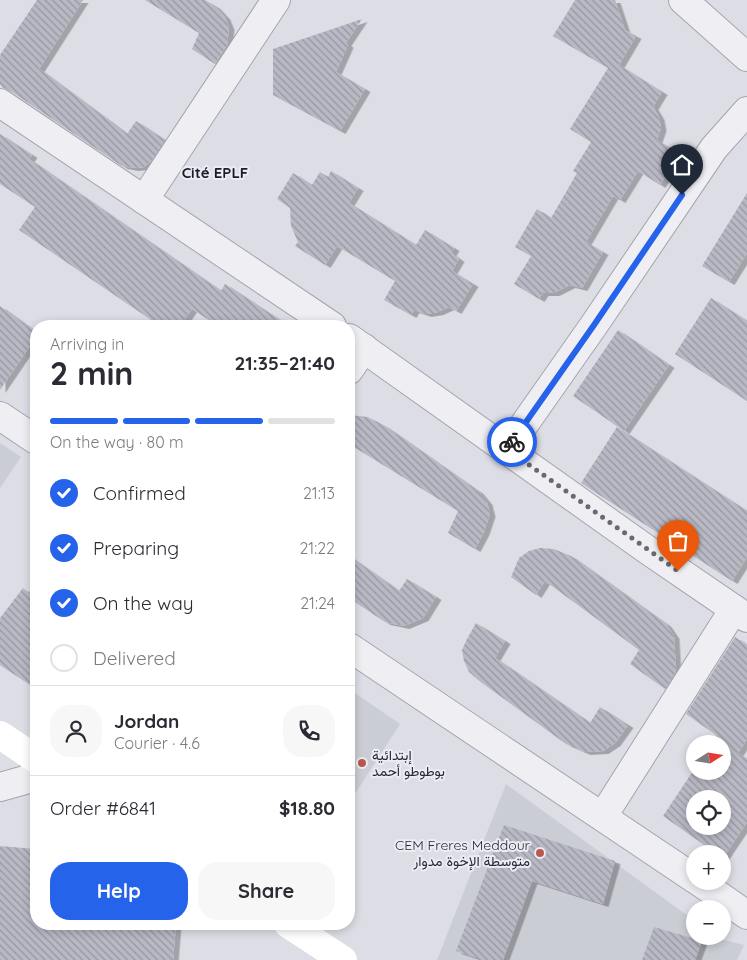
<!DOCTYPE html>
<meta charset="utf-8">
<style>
body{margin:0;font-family:Quicksand,Vazirmatn,sans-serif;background:#f7f7f7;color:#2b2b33;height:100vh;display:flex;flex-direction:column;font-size:19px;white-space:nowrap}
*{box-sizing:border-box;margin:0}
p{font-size:16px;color:#7c7c81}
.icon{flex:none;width:28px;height:28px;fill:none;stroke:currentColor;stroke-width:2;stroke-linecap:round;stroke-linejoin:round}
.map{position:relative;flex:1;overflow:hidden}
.sheet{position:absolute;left:30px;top:320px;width:325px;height:610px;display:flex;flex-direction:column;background:#fff;border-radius:20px;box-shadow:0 2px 8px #0003}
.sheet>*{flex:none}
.needle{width:32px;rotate:78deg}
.tools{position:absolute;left:686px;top:735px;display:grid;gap:10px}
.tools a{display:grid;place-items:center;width:45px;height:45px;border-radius:50%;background:#fff;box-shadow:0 2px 8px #0003;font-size:25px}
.pin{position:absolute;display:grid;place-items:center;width:42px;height:42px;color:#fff;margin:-51px -21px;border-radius:50% 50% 50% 0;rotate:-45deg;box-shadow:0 0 5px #0007}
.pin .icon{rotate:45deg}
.courier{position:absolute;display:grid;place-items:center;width:50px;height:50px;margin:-25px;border:4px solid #2563eb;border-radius:50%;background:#fff;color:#222;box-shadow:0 1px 6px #0007}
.summary em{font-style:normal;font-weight:700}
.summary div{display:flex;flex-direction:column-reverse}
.summary{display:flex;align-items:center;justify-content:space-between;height:85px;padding:0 20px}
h1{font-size:32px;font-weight:700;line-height:38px}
.bar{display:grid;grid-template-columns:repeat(4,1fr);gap:8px 5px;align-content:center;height:60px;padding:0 20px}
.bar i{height:6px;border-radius:4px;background:#e1e1e2}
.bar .on{background:#2563eb}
.bar p{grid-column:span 4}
.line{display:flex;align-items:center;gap:12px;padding:0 20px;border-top:1px solid #e1e1e2}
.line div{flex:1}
.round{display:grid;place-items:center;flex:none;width:52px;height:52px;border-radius:20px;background:#f7f7f7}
ol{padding:0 20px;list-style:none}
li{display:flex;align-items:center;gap:15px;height:55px}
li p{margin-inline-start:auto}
li .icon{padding:5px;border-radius:50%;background:#2563eb;color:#fff;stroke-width:4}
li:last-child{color:#7c7c81}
li i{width:28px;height:28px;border:2px solid #e1e1e2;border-radius:50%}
.action{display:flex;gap:10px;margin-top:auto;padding:10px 20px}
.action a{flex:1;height:58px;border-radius:20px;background:#2563eb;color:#fff;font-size:20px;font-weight:700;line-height:58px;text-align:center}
.action a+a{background:#f7f7f7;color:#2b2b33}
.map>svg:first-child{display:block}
.built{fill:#cbcdd5}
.building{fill:url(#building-back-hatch);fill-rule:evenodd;filter:url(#shadow)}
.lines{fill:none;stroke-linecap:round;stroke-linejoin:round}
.street-casing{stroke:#a3a4ae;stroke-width:30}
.street{stroke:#efeff3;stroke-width:28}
.secondary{stroke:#fff;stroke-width:28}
.done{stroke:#676975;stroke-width:5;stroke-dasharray:0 9}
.route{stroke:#2563eb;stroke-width:6}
.poi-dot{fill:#bc574f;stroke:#ebedf3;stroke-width:2}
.labels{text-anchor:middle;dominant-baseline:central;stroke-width:4;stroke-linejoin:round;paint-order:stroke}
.poi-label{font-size:14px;fill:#282a39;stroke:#ebedf3;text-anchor:start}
.neighbourhood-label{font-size:15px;font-weight:bold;fill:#1a1c2a;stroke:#ebedf3}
</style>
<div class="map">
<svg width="747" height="960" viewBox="0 0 747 960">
<defs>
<pattern id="building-back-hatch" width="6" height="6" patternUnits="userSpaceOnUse" patternTransform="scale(1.25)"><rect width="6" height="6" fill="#b8b9c4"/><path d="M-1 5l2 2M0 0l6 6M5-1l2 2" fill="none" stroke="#9697a0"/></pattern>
<filter id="shadow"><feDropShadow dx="5.5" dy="3" stdDeviation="0" flood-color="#0004"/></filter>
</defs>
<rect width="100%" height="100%" fill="#dddee5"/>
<g class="built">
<polygon points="0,443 21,457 0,488"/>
<polygon points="349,689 400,724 349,803"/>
<polygon points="506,784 695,921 695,936 715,936 720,939 744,945 737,960 437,960"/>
</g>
<g class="building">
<polygon points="37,0 83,0 39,69 127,134 136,121 165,140 152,160 144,167 133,168 122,166 9,90 3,88 0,84 0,55"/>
<polygon points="145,0 205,0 215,6 225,17 229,27 227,45 215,64 192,49 199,33"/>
<polygon points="575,0 615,0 625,30 636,36 619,65 662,92 653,107 659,117 661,128 657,140 679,154 660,185 638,171 620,200 613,196 586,242 603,252 582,288 570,285 554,293 543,293 539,299 514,284 531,256 515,247 537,209 551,218 577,173 573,171 591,142 570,129 608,68 553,36"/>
<polygon points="362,19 346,43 348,45 336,72 365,89 340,131 273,95 273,49"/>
<polygon points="0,134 32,155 29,159 221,291 225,284 289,326 218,326 192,309 180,326 160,326 19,230 35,207 0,184"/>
<polygon points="331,171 358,188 349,203 416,245 425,230 454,248 451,253 459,259 452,271 473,284 456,311 449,307 438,312 426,314 414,310 411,315 384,300 395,281 337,246 325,265 295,246 298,242 291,226 290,208 277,199 293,173 312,185 320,172 328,177"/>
<polygon points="747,193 747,253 729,282 702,266"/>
<polygon points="711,298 747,321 747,401 675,354"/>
<polygon points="0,306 36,332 36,337 0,390"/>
<polygon points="618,330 669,365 624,431 573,396"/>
<polygon points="349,415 368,417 385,426 478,491 487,502 490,514 484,532 475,549 448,533 458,511 349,444"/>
<polygon points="617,427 747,511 747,557 732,581 581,483"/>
<polygon points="540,548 554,549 571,556 666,624 674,636 676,671 665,689 630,664 639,650 545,581 536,595 511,577 519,558 529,551"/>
<polygon points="349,556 399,591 407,579 436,597 423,618 404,626 385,622 349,598"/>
<polygon points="23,588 36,598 36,689 0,665 0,618"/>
<polygon points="476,623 505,641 495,658 590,723 600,707 628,725 615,743 603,751 585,752 566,744 482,683 469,672 464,661 462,650 467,639"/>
<path d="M735,637L747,645V739L738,753L747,759V822L723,858L722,854H717L663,816L695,768V771H722V744H711L716,735L686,714ZM695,799H722V826H695Z"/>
<polygon points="504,825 615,861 603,904 532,881 503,960 483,960 456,951"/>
<polygon points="0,846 36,849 36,924 176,924 173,960 0,960"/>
<polygon points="654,927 702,941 695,960 642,960"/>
</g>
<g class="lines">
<defs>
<g id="street">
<polyline points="683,0 747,57"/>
<polyline points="0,103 332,326"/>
<polyline points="144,200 276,0"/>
<polyline points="349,338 649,551 747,618"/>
<polyline points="349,370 364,348"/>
<polyline points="0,416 36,440"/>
<polyline points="507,449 594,325 714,148 747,111"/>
<polyline points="349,647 695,879"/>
<polyline points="0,787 25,780 36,773"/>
<polyline points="603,816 734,609"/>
<polyline points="698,881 747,915"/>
</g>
</defs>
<use href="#street" class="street-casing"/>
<use href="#street" class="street"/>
<g class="secondary">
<polyline points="0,735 36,759"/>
<polyline points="288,924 343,960"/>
</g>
</g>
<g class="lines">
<polyline class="done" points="512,442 507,449 678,571"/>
<polyline class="route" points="512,442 594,325 682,195"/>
</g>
<g class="poi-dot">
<circle cx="362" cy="763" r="5"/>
<circle cx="540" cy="853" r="5"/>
</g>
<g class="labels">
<g class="poi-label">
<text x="372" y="755">إبتدائية<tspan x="372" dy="16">بوطوطو أحمد</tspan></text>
<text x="530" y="845" text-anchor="end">CEM Freres Meddour<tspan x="530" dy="16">متوسطة الإخوة مدوار</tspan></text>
</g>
<g class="neighbourhood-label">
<text x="215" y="172">Cité EPLF</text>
</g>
</g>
</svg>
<div class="tools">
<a><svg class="needle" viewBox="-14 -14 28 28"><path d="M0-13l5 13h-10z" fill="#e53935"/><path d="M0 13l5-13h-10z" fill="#7c7c81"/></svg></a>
<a><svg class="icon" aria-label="locate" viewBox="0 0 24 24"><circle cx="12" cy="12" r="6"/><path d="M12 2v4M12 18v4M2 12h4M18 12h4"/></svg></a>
<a>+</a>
<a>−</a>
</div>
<div class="pin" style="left:678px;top:571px;background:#ea580c"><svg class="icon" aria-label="bag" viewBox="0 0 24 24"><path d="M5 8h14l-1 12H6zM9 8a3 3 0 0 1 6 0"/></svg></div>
<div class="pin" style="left:682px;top:195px;background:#1f2937"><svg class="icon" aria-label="home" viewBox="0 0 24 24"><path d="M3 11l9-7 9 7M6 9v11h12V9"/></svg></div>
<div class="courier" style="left:512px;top:442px"><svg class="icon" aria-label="bike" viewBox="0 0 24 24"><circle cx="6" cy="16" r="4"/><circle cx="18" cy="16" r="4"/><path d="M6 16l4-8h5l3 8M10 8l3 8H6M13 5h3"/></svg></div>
<section class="sheet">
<div class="summary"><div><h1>2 min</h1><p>Arriving in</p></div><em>21:35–21:40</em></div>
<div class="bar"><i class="on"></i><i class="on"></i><i class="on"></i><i></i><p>On the way · 80 m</p></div>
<ol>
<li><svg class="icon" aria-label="check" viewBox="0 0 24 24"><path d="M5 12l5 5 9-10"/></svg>Confirmed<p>21:13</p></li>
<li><svg class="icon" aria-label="check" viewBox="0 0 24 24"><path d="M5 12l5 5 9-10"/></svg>Preparing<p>21:22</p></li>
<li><svg class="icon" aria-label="check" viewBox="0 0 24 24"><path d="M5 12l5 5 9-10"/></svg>On the way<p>21:24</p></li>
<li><i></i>Delivered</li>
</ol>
<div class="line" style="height:90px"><a class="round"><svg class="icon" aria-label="person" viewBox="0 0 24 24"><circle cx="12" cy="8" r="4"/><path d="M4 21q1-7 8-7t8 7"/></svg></a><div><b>Jordan</b><p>Courier · 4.6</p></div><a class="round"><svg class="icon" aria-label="phone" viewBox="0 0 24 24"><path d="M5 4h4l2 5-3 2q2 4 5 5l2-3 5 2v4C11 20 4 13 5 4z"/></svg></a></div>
<div class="line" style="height:65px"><div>Order #6841</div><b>$18.80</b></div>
<div class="action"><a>Help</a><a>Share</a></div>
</section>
</div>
